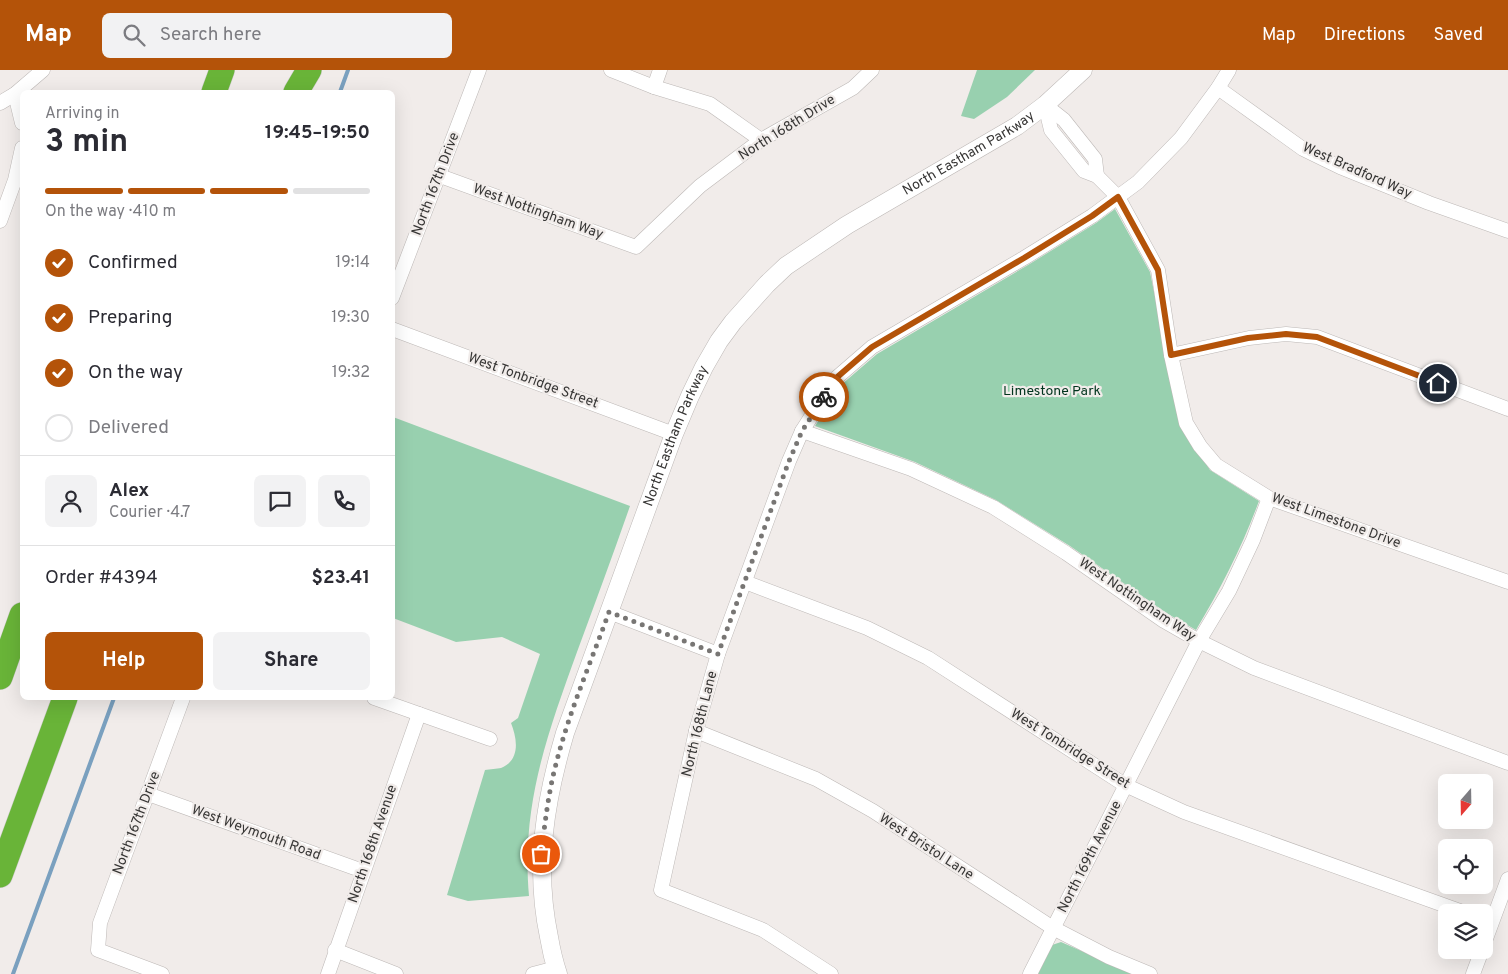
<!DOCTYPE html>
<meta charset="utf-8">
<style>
body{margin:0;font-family:Overpass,sans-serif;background:#f2f2f3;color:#2b2b33;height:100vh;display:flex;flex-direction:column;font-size:19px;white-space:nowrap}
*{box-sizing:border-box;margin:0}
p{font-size:16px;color:#7c7c81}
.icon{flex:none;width:28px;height:28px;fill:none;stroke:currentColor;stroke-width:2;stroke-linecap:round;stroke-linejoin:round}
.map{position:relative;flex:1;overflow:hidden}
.side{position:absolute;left:20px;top:20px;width:375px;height:610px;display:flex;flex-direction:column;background:#fff;border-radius:8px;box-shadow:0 5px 20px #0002}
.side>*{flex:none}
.needle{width:32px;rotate:200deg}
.fabs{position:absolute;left:1438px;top:704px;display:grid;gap:10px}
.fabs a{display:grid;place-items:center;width:55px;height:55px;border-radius:8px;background:#fff;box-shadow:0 5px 20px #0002;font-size:25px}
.pin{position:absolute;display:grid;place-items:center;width:42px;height:42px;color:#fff;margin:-21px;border:2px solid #fff;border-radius:50%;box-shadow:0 1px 5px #0007}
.courier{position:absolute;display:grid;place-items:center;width:50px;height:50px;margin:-25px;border:4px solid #b45309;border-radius:50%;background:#fff;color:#222;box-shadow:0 1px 6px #0007}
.headline em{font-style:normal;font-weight:700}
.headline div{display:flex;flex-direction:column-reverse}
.headline{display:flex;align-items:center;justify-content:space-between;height:85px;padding:0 25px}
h1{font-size:32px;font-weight:700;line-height:38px}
.bar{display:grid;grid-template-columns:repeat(4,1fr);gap:8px 5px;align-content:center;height:60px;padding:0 25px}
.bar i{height:6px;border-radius:4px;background:#e1e1e2}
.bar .on{background:#b45309}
.bar p{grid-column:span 4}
.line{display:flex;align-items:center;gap:12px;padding:0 25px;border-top:1px solid #e1e1e2}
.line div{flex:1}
.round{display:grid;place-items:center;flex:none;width:52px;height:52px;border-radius:8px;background:#f2f2f3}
ol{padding:0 25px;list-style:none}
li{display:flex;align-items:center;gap:15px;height:55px}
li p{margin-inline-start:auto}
li .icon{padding:5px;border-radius:50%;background:#b45309;color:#fff;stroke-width:4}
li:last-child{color:#7c7c81}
li i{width:28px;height:28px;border:2px solid #e1e1e2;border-radius:50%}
.primary-button{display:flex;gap:10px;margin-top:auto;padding:10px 25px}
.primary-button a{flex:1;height:58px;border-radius:8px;background:#b45309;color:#fff;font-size:20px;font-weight:700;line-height:58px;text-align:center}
.primary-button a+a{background:#f2f2f3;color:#2b2b33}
header{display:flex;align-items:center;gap:30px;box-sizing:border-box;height:70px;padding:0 25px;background:#b45309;color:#fff}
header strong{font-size:24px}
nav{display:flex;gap:28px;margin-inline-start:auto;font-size:18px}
.search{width:350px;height:45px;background:#f2f2f3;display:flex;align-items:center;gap:12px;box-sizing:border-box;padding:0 18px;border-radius:8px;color:#7c7c81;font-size:19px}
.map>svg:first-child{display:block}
.green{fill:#98d0af}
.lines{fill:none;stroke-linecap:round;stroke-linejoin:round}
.stream{stroke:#7aa0bf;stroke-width:4}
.minor-casing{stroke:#bdb8b6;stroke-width:15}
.tertiary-casing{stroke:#bdb8b6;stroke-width:19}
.motorway-casing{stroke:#cbcbca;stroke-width:26}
.minor{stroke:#fff;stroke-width:14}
.tertiary{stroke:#fff;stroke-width:18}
.motorway{stroke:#69b438;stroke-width:25}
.done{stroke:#787674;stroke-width:5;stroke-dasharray:0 9}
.route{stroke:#b45309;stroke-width:6}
.labels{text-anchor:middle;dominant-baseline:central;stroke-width:4.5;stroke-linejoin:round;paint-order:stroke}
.street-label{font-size:14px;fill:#373635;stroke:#f1ecea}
.park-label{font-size:14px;fill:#00341d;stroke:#f1ecea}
</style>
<header>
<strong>Map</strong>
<div class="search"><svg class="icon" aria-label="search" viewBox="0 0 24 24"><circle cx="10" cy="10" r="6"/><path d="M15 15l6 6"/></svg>Search here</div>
<nav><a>Map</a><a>Directions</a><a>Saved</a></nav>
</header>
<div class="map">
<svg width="1508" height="904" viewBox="0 0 1508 904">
<rect width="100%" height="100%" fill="#f1ecea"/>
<g class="green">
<polygon points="977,0 1035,0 1007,27 974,49 961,46"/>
<path d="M1115,139L1150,202L1166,281L1186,362L1210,400L1259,431C1242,477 1221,518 1196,560L1168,544L1070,476L996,430L915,392L815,356L841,315L877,284L1028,195L1096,153Z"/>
<path d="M393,347L630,436C613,485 595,533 577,582C547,665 521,735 529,826L468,831L447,825L485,700C490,699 497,699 501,698C521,690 517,668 511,653L518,648L540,584L502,567L456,572L393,548Z"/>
<polygon points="1061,872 1134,904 1038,904 1052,875"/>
</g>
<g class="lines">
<g class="stream">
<polyline points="340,22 348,0"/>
<polyline points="13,904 114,628"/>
</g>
<defs>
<g id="minor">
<polyline points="611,0 654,17 710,34 761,70"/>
<polyline points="654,17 660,0"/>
<polyline points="1218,18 1303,79 1340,97 1429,133 1508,161"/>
<polyline points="15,24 22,53"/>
<polyline points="0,33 15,24 43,0"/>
<polyline points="1045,35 1051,60 1084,101 1097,106 1118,127 1158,200 1171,285 1186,353 1200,376 1216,395 1269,428 1508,512"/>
<polyline points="1045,35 1064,50 1095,89 1097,106"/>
<polyline points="440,106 636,177 700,116 761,70 853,18 872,0"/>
<polyline points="0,151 15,110 22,78"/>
<polyline points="392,228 479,0"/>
<polyline points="392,259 674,364"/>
<polyline points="1171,285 1249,268 1286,264 1317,267 1508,339"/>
<polyline points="802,361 911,399 993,437 1066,483 1164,551 1199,571 1254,598 1508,693"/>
<polyline points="745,512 867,558 928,588 1125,715 1184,742 1463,842"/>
<polyline points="609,542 718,584"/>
<polyline points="374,628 490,669"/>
<polyline points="696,661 816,709 873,741 1053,858 1109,887 1150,904"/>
<polyline points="148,724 363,801"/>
<polyline points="1484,874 1508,809"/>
<polyline points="335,880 396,904"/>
<polyline points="162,904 98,880 100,853 183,628"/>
<polyline points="328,904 419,644"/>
<polyline points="533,904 556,898"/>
<polyline points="831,904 763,860 661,820 696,661 718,584 789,391 802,361 835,309 872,277 1024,188 1092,146 1138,112 1181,68 1218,18 1229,0"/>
<polyline points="1030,904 1199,571 1229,521 1253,470 1269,428"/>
<polyline points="1473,904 1482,880"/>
</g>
<g id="tertiary">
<path id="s1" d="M558,904C554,892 551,879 549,867C534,796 545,731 565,663L674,364L690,326L704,297L719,271L733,252L767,214L786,196L847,155L1017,56L1045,35L1083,0"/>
</g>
<g id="motorway">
<polyline points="214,22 222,0"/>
<polyline points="296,22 309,0"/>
<polyline points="0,607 22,545"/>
<polyline points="0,805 65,628"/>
</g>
</defs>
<use href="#minor" class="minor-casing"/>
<use href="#tertiary" class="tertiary-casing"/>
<use href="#motorway" class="motorway-casing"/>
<use href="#minor" class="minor"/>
<use href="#tertiary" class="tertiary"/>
<use href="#motorway" class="motorway"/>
</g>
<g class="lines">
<path class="done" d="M541,784C545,754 548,724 556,694C569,642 591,592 609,542L718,584L789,391L802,361L824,327"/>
<polyline class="route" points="824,327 835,309 872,277 1024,188 1092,146 1118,127 1158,200 1171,285 1248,268 1286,264 1317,267 1438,313"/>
</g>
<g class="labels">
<g class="street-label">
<text transform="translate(787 58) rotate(-32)">North 168th Drive</text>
<text stroke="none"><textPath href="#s1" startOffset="982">North Eastham Parkway</textPath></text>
<text transform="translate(1357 101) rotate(24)">West Bradford Way</text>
<text transform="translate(436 114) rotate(-69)">North 167th Drive</text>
<text transform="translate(538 142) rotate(20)">West Nottingham Way</text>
<text transform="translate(533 311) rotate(20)">West Tonbridge Street</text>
<text stroke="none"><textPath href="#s1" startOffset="562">North Eastham Parkway</textPath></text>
<text transform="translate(1336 451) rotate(20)">West Limestone Drive</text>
<text transform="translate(1137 530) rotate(34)">West Nottingham Way</text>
<text transform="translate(700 654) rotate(-76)">North 168th Lane</text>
<text transform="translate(1070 679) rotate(32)">West Tonbridge Street</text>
<text transform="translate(137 753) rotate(-69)">North 167th Drive</text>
<text transform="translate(256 763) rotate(20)">West Weymouth Road</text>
<text transform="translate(373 774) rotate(-71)">North 168th Avenue</text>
<text transform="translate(926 777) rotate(33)">West Bristol Lane</text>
<text transform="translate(1090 787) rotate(-63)">North 169th Avenue</text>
</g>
<g class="park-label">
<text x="1052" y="321">Limestone Park</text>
</g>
</g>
</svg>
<div class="fabs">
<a><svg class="needle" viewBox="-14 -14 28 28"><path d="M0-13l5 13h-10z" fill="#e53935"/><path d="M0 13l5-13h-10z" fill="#7c7c81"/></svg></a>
<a><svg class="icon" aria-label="locate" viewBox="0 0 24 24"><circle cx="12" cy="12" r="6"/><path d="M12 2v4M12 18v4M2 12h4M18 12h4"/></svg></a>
<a><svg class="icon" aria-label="layers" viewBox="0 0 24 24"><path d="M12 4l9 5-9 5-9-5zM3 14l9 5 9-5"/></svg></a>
</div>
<div class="pin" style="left:541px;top:784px;background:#ea580c"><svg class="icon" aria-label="bag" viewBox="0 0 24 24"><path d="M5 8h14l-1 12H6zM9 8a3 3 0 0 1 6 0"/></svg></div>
<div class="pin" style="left:1438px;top:313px;background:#1f2937"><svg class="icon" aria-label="home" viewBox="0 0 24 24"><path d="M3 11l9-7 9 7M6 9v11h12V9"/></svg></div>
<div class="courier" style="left:824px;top:327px"><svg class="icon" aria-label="bike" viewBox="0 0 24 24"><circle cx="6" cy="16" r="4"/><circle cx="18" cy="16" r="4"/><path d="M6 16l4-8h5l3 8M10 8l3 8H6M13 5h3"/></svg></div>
<section class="side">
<div class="headline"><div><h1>3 min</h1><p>Arriving in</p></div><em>19:45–19:50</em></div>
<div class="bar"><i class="on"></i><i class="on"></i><i class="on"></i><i></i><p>On the way · 410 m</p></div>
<ol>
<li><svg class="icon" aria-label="check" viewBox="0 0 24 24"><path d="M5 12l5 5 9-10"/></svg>Confirmed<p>19:14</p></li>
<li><svg class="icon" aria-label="check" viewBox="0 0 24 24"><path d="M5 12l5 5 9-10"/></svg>Preparing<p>19:30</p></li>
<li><svg class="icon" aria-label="check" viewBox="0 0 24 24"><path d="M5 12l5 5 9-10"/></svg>On the way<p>19:32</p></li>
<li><i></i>Delivered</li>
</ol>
<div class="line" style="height:90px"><a class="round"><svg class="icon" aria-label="person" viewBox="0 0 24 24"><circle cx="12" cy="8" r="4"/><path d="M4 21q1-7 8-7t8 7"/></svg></a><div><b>Alex</b><p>Courier · 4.7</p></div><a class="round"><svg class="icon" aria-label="chat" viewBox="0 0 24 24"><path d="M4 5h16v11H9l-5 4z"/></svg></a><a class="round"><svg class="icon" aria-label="phone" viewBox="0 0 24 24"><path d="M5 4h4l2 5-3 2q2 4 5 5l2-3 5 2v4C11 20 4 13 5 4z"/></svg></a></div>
<div class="line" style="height:65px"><div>Order #4394</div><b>$23.41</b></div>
<div class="primary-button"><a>Help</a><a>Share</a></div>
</section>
</div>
